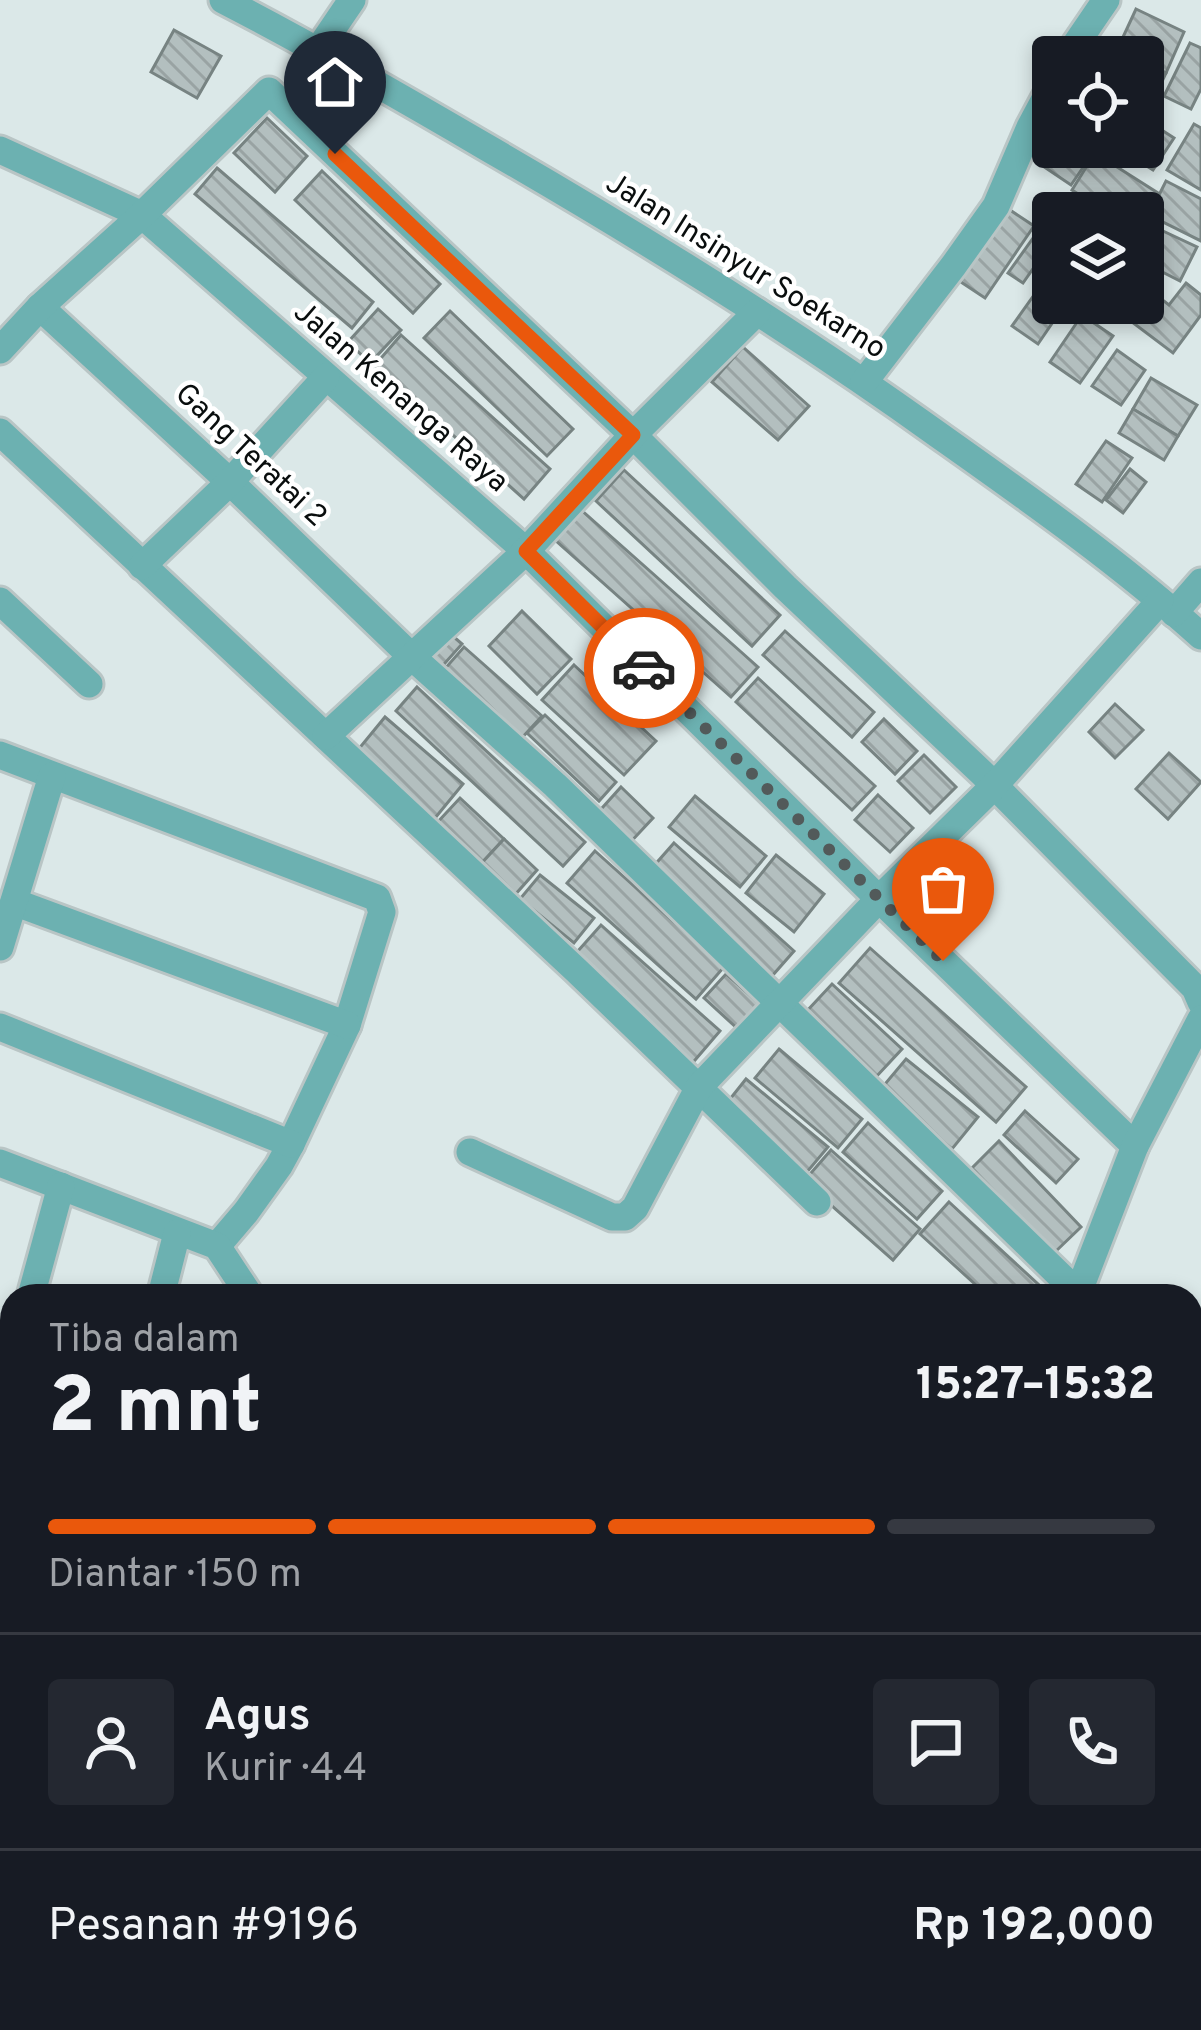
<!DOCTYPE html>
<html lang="id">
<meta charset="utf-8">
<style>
body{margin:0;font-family:Overpass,sans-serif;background:#242831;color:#f1f3f6;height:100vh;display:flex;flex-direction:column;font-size:45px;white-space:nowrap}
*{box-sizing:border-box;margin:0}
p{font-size:39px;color:#9ea1a6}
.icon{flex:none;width:66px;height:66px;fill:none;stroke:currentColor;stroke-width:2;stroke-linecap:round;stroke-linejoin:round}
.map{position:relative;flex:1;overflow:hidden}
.side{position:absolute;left:0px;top:1284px;width:1203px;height:747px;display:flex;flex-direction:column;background:#171b24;border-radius:36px 36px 0 0;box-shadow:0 6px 18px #0003}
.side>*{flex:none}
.buttons{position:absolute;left:1032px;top:36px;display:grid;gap:24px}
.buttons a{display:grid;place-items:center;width:132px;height:132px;border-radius:12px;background:#171b24;box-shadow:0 6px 18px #0003;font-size:60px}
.pin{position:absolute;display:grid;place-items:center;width:102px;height:102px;color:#fff;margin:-123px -51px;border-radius:50% 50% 50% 0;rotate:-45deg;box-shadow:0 0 12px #0007}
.pin .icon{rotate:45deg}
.courier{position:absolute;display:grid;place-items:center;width:120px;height:120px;margin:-60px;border:9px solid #ea580c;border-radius:50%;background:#fff;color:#222;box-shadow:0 3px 15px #0007}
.overview em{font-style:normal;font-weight:800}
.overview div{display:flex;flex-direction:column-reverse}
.overview{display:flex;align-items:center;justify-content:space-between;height:204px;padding:0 48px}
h1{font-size:78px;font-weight:800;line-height:90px}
.bar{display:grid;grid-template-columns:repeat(4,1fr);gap:18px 12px;align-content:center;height:144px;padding:0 48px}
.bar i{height:15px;border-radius:9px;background:#363941}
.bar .current{background:#ea580c}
.bar p{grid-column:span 4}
.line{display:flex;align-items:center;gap:30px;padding:0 48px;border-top:3px solid #363941}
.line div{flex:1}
.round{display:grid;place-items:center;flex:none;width:126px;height:126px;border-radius:12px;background:#242831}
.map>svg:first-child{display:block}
.building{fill:url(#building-back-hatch);stroke:#778382;stroke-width:3}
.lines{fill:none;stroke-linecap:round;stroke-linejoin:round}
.minor-casing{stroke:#b9c5c5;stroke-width:33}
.minor{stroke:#6cb1b1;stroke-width:27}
.done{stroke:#525a5a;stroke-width:12;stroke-dasharray:0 21.6}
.route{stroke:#ea580c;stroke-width:15}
.labels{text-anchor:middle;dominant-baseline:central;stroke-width:9;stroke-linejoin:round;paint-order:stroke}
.street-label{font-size:30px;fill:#090d0d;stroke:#fff}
</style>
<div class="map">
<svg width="1201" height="2030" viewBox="0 0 1201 2030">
<defs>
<pattern id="building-back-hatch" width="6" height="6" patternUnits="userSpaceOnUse" patternTransform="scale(3)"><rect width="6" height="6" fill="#b3bfbf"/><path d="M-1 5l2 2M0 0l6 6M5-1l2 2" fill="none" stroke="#99a3a3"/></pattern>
</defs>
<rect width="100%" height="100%" fill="#dbe8e8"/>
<g class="building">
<polygon points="1136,9 1184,32 1166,73 1143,62 1143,57 1132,57 1117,50"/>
<polygon points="174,30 221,56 197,98 151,72"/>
<polygon points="1190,43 1201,48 1201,89 1191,109 1164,96"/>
<polygon points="1143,62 1166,73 1151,105 1143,101"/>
<polygon points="267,118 307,156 275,192 234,153"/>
<polygon points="1143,118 1174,138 1153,170 1116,147 1143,147"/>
<polygon points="1194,124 1201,128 1201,190 1167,170"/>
<polygon points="1053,132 1053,147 1097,147 1071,185 1034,160"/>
<polygon points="1095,153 1158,193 1143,216 1143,213 1108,213 1072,190"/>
<polygon points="217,168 373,302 352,328 195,194"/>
<polygon points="322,171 440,284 413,313 295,200"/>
<polygon points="1166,181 1201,199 1201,241 1149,215"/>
<polygon points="1007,208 1034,226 985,298 958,280"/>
<polygon points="1148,224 1197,247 1180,281 1143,262 1143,234"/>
<polygon points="1041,227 1053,235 1053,240 1023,283 1008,273"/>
<polygon points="1186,283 1201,295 1201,315 1173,353 1120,313 1128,303 1143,303 1143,285 1169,305"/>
<polygon points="1034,295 1059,313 1038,344 1012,326"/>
<polygon points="378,309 401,330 370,363 348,342"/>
<polygon points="450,311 573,429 547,456 424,338"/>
<polygon points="1082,315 1113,336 1080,383 1050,362"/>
<polygon points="401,335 550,469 524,499 375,365"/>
<polygon points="743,347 809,406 778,440 712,382"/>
<polygon points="1117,350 1145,370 1121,405 1092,386"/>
<polygon points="1151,378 1197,405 1178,436 1133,409"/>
<polygon points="1133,409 1178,436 1164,460 1119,433"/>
<polygon points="1106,441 1132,458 1102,502 1076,484"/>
<polygon points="1130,469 1146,482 1123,513 1106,500"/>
<polygon points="624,470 780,615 752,646 596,501"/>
<polygon points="580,509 758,667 731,697 554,539"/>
<polygon points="522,611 571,659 537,694 489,646"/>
<polygon points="447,631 462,644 437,672 422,658"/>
<polygon points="785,631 874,712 852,737 763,655"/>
<polygon points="464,647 542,716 519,741 442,672"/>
<polygon points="574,665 656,741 624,775 542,700"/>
<polygon points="758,678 875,786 852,810 736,702"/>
<polygon points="417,687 585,842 563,866 396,711"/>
<polygon points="1115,704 1143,730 1115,758 1089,732"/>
<polygon points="545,715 616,782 599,801 527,733"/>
<polygon points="385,717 463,784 435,818 357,751"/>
<polygon points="884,719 917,751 895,774 862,742"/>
<polygon points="1169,753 1201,782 1168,819 1136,789"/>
<polygon points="924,755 956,787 930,813 898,781"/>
<polygon points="621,787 653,818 626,847 594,817"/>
<polygon points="878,795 913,828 890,852 855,820"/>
<polygon points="695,796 766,856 740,887 669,827"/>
<polygon points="460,798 504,839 479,866 435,825"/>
<polygon points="504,839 537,870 513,897 479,866"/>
<polygon points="674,843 794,951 772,976 652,868"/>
<polygon points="595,851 724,967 696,999 567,883"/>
<polygon points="776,855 824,894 794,932 746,893"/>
<polygon points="540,875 594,918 574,943 520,899"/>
<polygon points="601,925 720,1031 689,1067 570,960"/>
<polygon points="870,948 1026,1087 996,1122 839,983"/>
<polygon points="726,974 763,1007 740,1031 704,998"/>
<polygon points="832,984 902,1049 876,1077 806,1012"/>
<polygon points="779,1049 862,1119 838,1148 755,1078"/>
<polygon points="906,1059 978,1117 952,1149 880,1090"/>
<polygon points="746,1079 828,1147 807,1172 726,1104"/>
<polygon points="1025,1111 1078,1159 1056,1183 1004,1135"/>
<polygon points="868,1123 942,1191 917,1219 843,1152"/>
<polygon points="999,1141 1081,1227 1054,1253 972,1168"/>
<polygon points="831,1150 920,1229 893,1260 804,1181"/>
<polygon points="949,1202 1051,1296 988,1296 920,1234"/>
</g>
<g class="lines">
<defs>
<g id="minor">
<path d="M223,0C312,46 399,96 486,147C642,237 794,331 940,436C1029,499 1120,563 1201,636"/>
<polyline points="318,50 352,0"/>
<polyline points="1067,57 1106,0"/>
<polyline points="0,150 142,215 526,551 879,899 1135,1146"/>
<polyline points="40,307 230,482 412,657 555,785 1078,1293"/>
<polyline points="0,350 40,307 142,215 269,91 633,435 785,587 983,774 1195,988 1201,1002"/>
<polyline points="864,382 954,265 996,206 1030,127 1053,84"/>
<polyline points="0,432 576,970 817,1202"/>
<polyline points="142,566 230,482 326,377"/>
<polyline points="0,601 89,684"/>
<polyline points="1174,613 1201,582"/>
<polyline points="326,736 526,551 633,435 757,312"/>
<polyline points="0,755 377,898 382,912 347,1025 291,1144 279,1166 246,1212 217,1246"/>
<polyline points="14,902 347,1025"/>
<polyline points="0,947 52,776"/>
<polyline points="0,1027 291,1144"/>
<polyline points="470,1152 612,1217 625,1217 635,1208 699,1087 879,899 994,786 1160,601"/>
<polyline points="0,1163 217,1246 250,1296"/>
<polyline points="31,1296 61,1186"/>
<polyline points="161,1296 177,1233"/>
<polyline points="1077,1296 1135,1146 1201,1019"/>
<polyline points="0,1407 12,1364"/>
<polyline points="0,1513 12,1514"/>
</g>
</defs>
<use href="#minor" class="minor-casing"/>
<use href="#minor" class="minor"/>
</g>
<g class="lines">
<polyline class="done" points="644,668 943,961"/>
<polyline class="route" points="335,154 633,435 526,551 644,668"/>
</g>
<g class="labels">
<g class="street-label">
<text transform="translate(745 267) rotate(32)">Jalan Insinyur Soekarno</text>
<text transform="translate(400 398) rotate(41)">Jalan Kenanga Raya</text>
<text transform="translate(250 456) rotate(43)">Gang Teratai 2</text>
</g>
</g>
</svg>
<div class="buttons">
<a><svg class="icon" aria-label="locate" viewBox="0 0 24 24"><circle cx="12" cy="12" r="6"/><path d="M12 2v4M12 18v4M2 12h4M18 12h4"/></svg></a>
<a><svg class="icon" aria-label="layers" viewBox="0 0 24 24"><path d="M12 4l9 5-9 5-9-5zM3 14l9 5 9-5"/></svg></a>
</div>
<div class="pin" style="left:943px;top:961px;background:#ea580c"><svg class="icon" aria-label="bag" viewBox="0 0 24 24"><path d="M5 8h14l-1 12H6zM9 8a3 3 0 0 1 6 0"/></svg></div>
<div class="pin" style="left:335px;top:154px;background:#1f2937"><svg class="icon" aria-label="home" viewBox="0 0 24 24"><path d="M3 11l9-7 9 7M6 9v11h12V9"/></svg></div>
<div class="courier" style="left:644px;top:668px"><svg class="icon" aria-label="car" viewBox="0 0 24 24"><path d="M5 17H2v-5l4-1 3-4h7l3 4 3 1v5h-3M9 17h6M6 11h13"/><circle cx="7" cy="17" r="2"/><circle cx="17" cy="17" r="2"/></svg></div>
<section class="side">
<div class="overview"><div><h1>2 mnt</h1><p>Tiba dalam</p></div><em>15:27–15:32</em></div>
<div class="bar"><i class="current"></i><i class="current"></i><i class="current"></i><i></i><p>Diantar · 150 m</p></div>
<div class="line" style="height:216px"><a class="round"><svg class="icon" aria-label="person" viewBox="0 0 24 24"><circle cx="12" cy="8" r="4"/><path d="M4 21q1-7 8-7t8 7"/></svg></a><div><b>Agus</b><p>Kurir · 4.4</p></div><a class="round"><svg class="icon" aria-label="chat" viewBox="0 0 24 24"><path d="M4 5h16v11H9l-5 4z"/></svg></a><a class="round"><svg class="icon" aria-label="phone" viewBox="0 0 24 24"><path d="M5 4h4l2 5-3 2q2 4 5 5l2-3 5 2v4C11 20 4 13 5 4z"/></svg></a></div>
<div class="line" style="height:156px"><div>Pesanan #9196</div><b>Rp 192,000</b></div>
</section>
</div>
